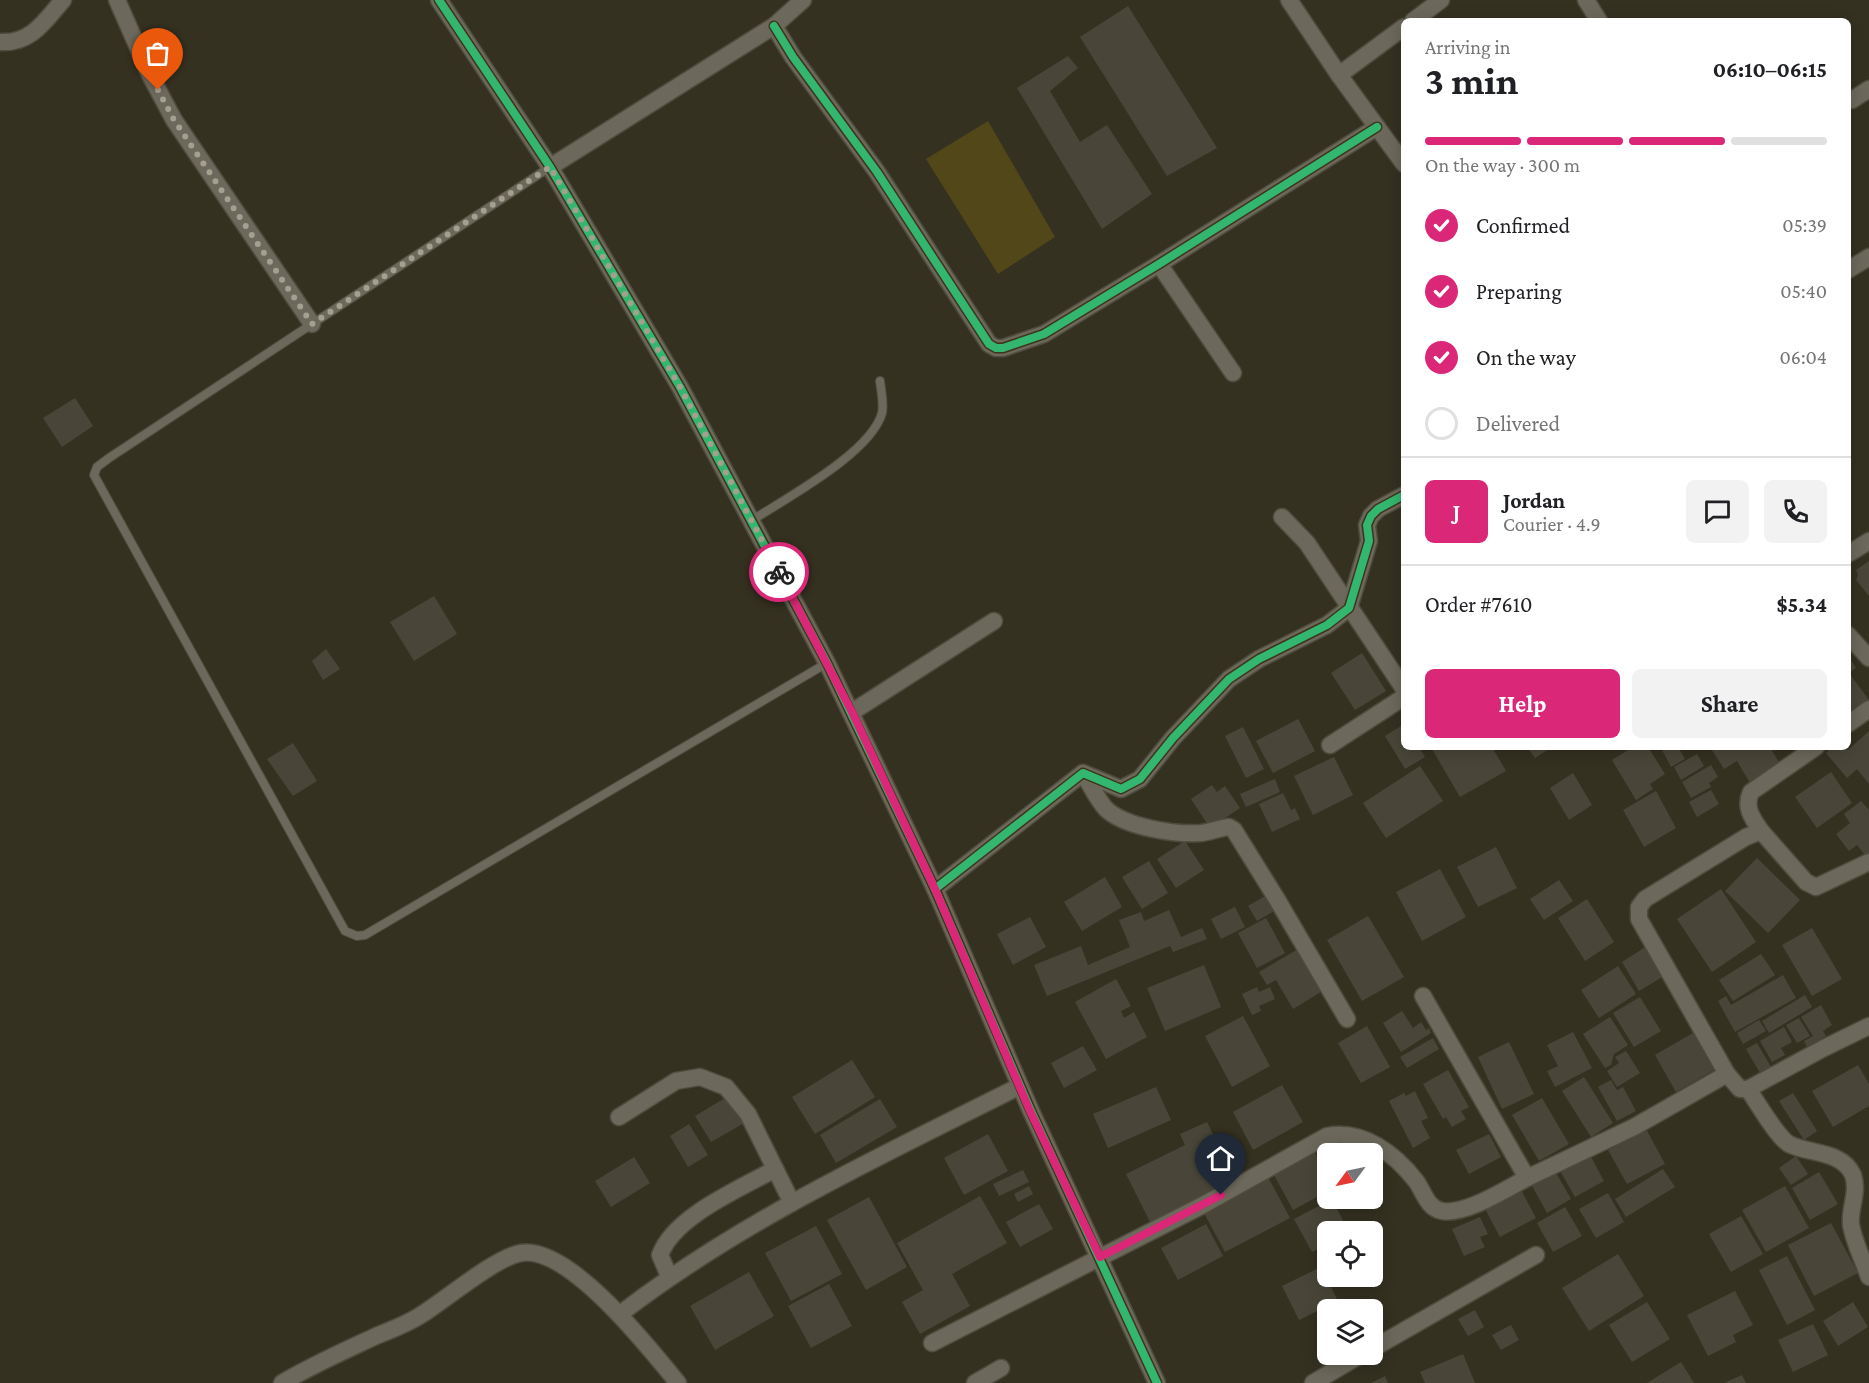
<!DOCTYPE html>
<meta charset="utf-8">
<style>
body{margin:0;font-family:"Crimson Pro",serif;background:#f2f2f2;color:#202124;height:100vh;display:flex;flex-direction:column;font-size:22px;white-space:nowrap}
*{box-sizing:border-box;margin:0}
p{font-size:20px;color:#757577}
.icon{flex:none;width:33px;height:33px;fill:none;stroke:currentColor;stroke-width:2;stroke-linecap:round;stroke-linejoin:round}
.map{position:relative;flex:1;overflow:hidden}
.panel{position:absolute;left:1401px;top:18px;width:450px;height:732px;display:flex;flex-direction:column;background:#fff;border-radius:9px;box-shadow:0 3px 15px #0003}
.panel>*{flex:none}
.needle{width:39px;rotate:237deg}
.fabs{position:absolute;left:1317px;top:1143px;display:grid;gap:12px}
.fabs a{display:grid;place-items:center;width:66px;height:66px;border-radius:9px;background:#fff;box-shadow:0 3px 15px #0003;font-size:30px}
.pin{position:absolute;display:grid;place-items:center;width:51px;height:51px;color:#fff;margin:-62px -26px;border-radius:50% 50% 50% 0;rotate:-45deg;box-shadow:0 0 6px #0007}
.pin .icon{rotate:45deg}
.courier{position:absolute;display:grid;place-items:center;width:60px;height:60px;margin:-30px;border:4px solid #db2777;border-radius:50%;background:#fff;color:#222;box-shadow:0 2px 8px #0007}
.summary em{font-style:normal;font-weight:700}
.summary div{display:flex;flex-direction:column-reverse}
.summary{display:flex;align-items:center;justify-content:space-between;height:102px;padding:0 24px}
h1{font-size:39px;font-weight:700;line-height:45px}
.bar{display:grid;grid-template-columns:repeat(4,1fr);gap:9px 6px;align-content:center;height:72px;padding:0 24px}
.bar i{height:8px;border-radius:4px;background:#e0e0e0}
.bar .active{background:#db2777}
.bar p{grid-column:span 4}
.line{display:flex;align-items:center;gap:15px;padding:0 24px;border-top:2px solid #e0e0e0}
.line div{flex:1}
.round{display:grid;place-items:center;flex:none;width:63px;height:63px;border-radius:9px;background:#f2f2f2}
ol{padding:0 24px;list-style:none}
li{display:flex;align-items:center;gap:18px;height:66px}
li p{margin-inline-start:auto}
li .icon{padding:6px;border-radius:50%;background:#db2777;color:#fff;stroke-width:4}
li:last-child{color:#757577}
li i{width:33px;height:33px;border:3px solid #e0e0e0;border-radius:50%}
.cta{display:flex;gap:12px;margin-top:auto;padding:12px 24px}
.cta a{flex:1;height:69px;border-radius:9px;background:#db2777;color:#fff;font-size:24px;font-weight:700;line-height:69px;text-align:center}
.cta a+a{background:#f2f2f2;color:#202124}
.map>svg:first-child{display:block}
.green{fill:#524719}
.building{fill:#494639}
.lines{fill:none;stroke-linecap:round;stroke-linejoin:round}
.lane-casing{stroke:#4f4c3e;stroke-width:10}
.street-casing{stroke:#4f4c3e;stroke-width:19}
.lane{stroke:#6c685b;stroke-width:8}
.street{stroke:#6c685b;stroke-width:16}
.cycleway-casing{stroke:#3d3519;stroke-width:11}
.cycleway{stroke:#33b770;stroke-width:8}
.done{stroke:#a4a090;stroke-width:6;stroke-dasharray:0 10.8}
.route{stroke:#db2777;stroke-width:8}
</style>
<div class="map">
<svg width="1869" height="1383" viewBox="0 0 1869 1383">
<rect width="100%" height="100%" fill="#353121"/>
<polygon class="green" points="988,121 1055,237 998,274 926,159"/>
<g class="building">
<polygon points="1128,6 1217,148 1167,176 1080,37"/>
<polygon points="1068,56 1078,68 1050,91 1080,142 1107,125 1152,194 1102,229 1017,88"/>
<polygon points="75,398 93,426 62,447 43,418"/>
<polygon points="1869,561 1869,596 1856,580 1858,575 1856,570"/>
<polygon points="434,596 457,634 414,661 390,622"/>
<polygon points="326,649 340,669 323,680 312,661"/>
<polygon points="1362,653 1386,691 1355,710 1331,673"/>
<polygon points="1851,660 1856,668 1849,673 1869,700 1869,704 1848,719 1848,662"/>
<polygon points="1298,719 1315,751 1273,773 1256,741"/>
<polygon points="1404,724 1404,747 1419,747 1425,757 1405,769 1385,736"/>
<polygon points="1243,727 1264,769 1246,778 1225,736"/>
<polygon points="1869,731 1869,784 1857,769 1847,778 1826,753 1832,747 1845,747 1848,750"/>
<polygon points="293,743 317,781 293,796 267,759"/>
<polygon points="1437,747 1492,747 1506,771 1460,797 1432,749"/>
<polygon points="1527,747 1552,747 1535,758"/>
<polygon points="1633,747 1636,750 1641,747 1648,747 1665,774 1650,784 1653,789 1636,800 1612,760"/>
<polygon points="1667,747 1678,747 1685,759 1671,767 1662,750"/>
<polygon points="1710,747 1770,747 1780,764 1750,783 1737,761 1724,769"/>
<polygon points="1697,754 1704,766 1681,780 1674,767"/>
<polygon points="1334,757 1353,795 1313,815 1294,776"/>
<polygon points="1711,765 1718,777 1709,783 1711,787 1691,798 1682,782"/>
<polygon points="1420,766 1443,801 1386,838 1363,803"/>
<polygon points="1831,772 1852,803 1817,828 1795,797"/>
<polygon points="1573,773 1592,805 1569,820 1550,788"/>
<polygon points="1275,779 1280,792 1246,807 1240,794"/>
<polygon points="1212,785 1217,792 1225,786 1240,808 1210,828 1191,799"/>
<polygon points="1711,790 1719,804 1697,817 1689,802"/>
<polygon points="1656,791 1676,828 1644,847 1623,810"/>
<polygon points="1283,793 1291,810 1295,808 1300,819 1272,832 1259,804"/>
<polygon points="1861,801 1869,810 1869,860 1857,845 1849,851 1836,834 1850,823 1844,814"/>
<polygon points="1185,841 1204,870 1176,888 1157,859"/>
<polygon points="1496,847 1517,888 1478,907 1457,867"/>
<polygon points="1757,858 1800,900 1768,933 1725,891"/>
<polygon points="1149,861 1168,893 1142,909 1122,877"/>
<polygon points="1440,869 1466,917 1422,941 1396,892"/>
<polygon points="1105,877 1122,907 1082,931 1064,902"/>
<polygon points="1559,880 1573,901 1544,920 1530,899"/>
<polygon points="1721,889 1756,942 1712,972 1677,919"/>
<polygon points="1265,896 1274,911 1257,921 1248,906"/>
<polygon points="1587,899 1614,942 1585,961 1558,918"/>
<polygon points="1235,907 1245,927 1221,939 1211,919"/>
<polygon points="1169,910 1181,937 1202,928 1207,939 1173,952 1170,946 1047,996 1034,965 1081,946 1088,965 1130,947 1119,920 1141,912 1144,921"/>
<polygon points="1368,916 1404,977 1362,1001 1327,940"/>
<polygon points="1030,917 1046,947 1013,965 997,934"/>
<polygon points="1266,918 1285,953 1257,968 1238,933"/>
<polygon points="1812,928 1842,979 1812,996 1782,945"/>
<polygon points="1647,946 1664,976 1639,991 1622,962"/>
<polygon points="1300,948 1324,990 1293,1009 1276,980 1267,985 1259,972"/>
<polygon points="1761,954 1775,975 1733,1001 1719,980"/>
<polygon points="1204,965 1221,1007 1165,1031 1147,988"/>
<polygon points="1618,966 1636,994 1599,1018 1581,990"/>
<polygon points="1783,975 1796,998 1735,1032 1718,1001 1726,996 1731,1005"/>
<polygon points="1116,979 1131,1006 1121,1011 1124,1018 1134,1012 1147,1037 1106,1059 1075,1002"/>
<polygon points="1257,987 1259,992 1270,987 1275,999 1259,1006 1261,1011 1252,1015 1242,994"/>
<polygon points="1805,995 1812,1007 1769,1033 1762,1021"/>
<polygon points="1640,997 1661,1031 1634,1047 1613,1013"/>
<polygon points="1821,1005 1832,1025 1823,1031 1826,1036 1807,1047 1804,1041 1813,1036 1801,1017"/>
<polygon points="1402,1011 1413,1028 1421,1022 1426,1030 1429,1028 1431,1033 1401,1052 1383,1023"/>
<polygon points="1243,1016 1270,1066 1232,1087 1205,1036"/>
<polygon points="1610,1017 1628,1045 1614,1054 1611,1065 1605,1068 1583,1034"/>
<polygon points="1799,1018 1810,1036 1797,1043 1786,1025"/>
<polygon points="1759,1020 1766,1031 1743,1044 1737,1033"/>
<polygon points="1367,1026 1390,1067 1361,1083 1338,1043"/>
<polygon points="1784,1027 1792,1042 1781,1048 1785,1055 1772,1062 1760,1041"/>
<polygon points="1573,1032 1592,1068 1555,1087 1547,1071 1558,1066 1547,1045"/>
<polygon points="1693,1033 1714,1070 1676,1092 1655,1055"/>
<polygon points="1433,1038 1439,1049 1407,1068 1400,1057"/>
<polygon points="1509,1042 1534,1094 1502,1109 1478,1057"/>
<polygon points="1757,1043 1771,1067 1760,1073 1746,1049"/>
<polygon points="1083,1046 1097,1070 1064,1088 1051,1063"/>
<polygon points="1626,1051 1640,1073 1617,1087 1607,1071 1619,1063 1615,1057"/>
<polygon points="852,1060 875,1097 815,1134 792,1097"/>
<polygon points="1858,1065 1869,1084 1869,1106 1833,1127 1812,1091"/>
<polygon points="1448,1070 1469,1107 1461,1111 1466,1119 1452,1127 1446,1117 1443,1119 1423,1084"/>
<polygon points="1584,1077 1613,1123 1591,1137 1562,1091"/>
<polygon points="1611,1080 1617,1090 1623,1087 1636,1111 1617,1121 1598,1087"/>
<polygon points="1282,1085 1303,1122 1253,1150 1233,1112"/>
<polygon points="1156,1087 1171,1120 1108,1148 1093,1114"/>
<polygon points="1415,1091 1428,1118 1421,1121 1430,1138 1413,1148 1389,1101 1404,1093 1406,1096"/>
<polygon points="1793,1093 1817,1131 1804,1140 1779,1101"/>
<polygon points="730,1095 746,1122 711,1142 695,1116"/>
<polygon points="1542,1098 1569,1144 1539,1161 1512,1115"/>
<polygon points="880,1099 897,1127 836,1163 820,1135"/>
<polygon points="1207,1122 1236,1183 1151,1224 1126,1174 1185,1145 1180,1134"/>
<polygon points="689,1124 708,1155 688,1167 670,1136"/>
<polygon points="1646,1129 1665,1164 1627,1184 1608,1150"/>
<polygon points="988,1134 1008,1171 964,1195 944,1158"/>
<polygon points="1489,1134 1501,1157 1469,1174 1456,1150"/>
<polygon points="1315,1153 1328,1177 1328,1191 1293,1210 1274,1175"/>
<polygon points="1589,1153 1604,1181 1575,1197 1559,1169"/>
<polygon points="1796,1156 1808,1174 1791,1185 1779,1168"/>
<polygon points="634,1157 650,1183 611,1207 595,1181"/>
<polygon points="1663,1169 1675,1187 1626,1217 1615,1199"/>
<polygon points="1023,1170 1029,1182 999,1196 993,1184"/>
<polygon points="1555,1171 1571,1199 1547,1213 1531,1184"/>
<polygon points="1819,1172 1838,1204 1810,1220 1792,1188"/>
<polygon points="1269,1179 1290,1218 1225,1252 1204,1213"/>
<polygon points="1029,1186 1033,1194 1018,1202 1014,1194"/>
<polygon points="1785,1186 1809,1228 1766,1252 1742,1210"/>
<polygon points="1520,1188 1536,1218 1500,1237 1484,1207"/>
<polygon points="1608,1193 1624,1222 1596,1238 1579,1209"/>
<polygon points="980,1196 1007,1243 952,1274 970,1306 920,1334 902,1302 923,1290 897,1243"/>
<polygon points="869,1197 907,1267 866,1290 827,1220"/>
<polygon points="1332,1199 1349,1232 1328,1232 1328,1244 1312,1252 1294,1219"/>
<polygon points="1039,1204 1053,1229 1020,1247 1006,1222"/>
<polygon points="1565,1207 1582,1236 1553,1252 1537,1223"/>
<polygon points="1741,1216 1763,1254 1731,1272 1709,1234"/>
<polygon points="1480,1217 1488,1234 1480,1237 1485,1247 1464,1256 1452,1229"/>
<polygon points="1831,1223 1858,1273 1814,1296 1788,1245"/>
<polygon points="1206,1224 1223,1256 1178,1280 1161,1248"/>
<polygon points="816,1226 842,1274 791,1301 765,1253"/>
<polygon points="1618,1254 1644,1296 1589,1331 1562,1288"/>
<polygon points="1787,1256 1815,1310 1787,1325 1759,1270"/>
<polygon points="1321,1267 1338,1301 1299,1320 1282,1286"/>
<polygon points="749,1272 774,1316 715,1350 690,1306"/>
<polygon points="829,1284 852,1326 811,1348 788,1306"/>
<polygon points="1735,1291 1753,1325 1733,1335 1736,1342 1708,1356 1687,1315"/>
<polygon points="1647,1302 1670,1339 1632,1362 1609,1325"/>
<polygon points="1853,1302 1868,1327 1838,1346 1823,1321"/>
<polygon points="1475,1310 1484,1327 1468,1336 1458,1319"/>
<polygon points="1813,1324 1828,1355 1793,1372 1778,1340"/>
<polygon points="1511,1325 1519,1340 1501,1350 1492,1335"/>
<polygon points="1463,1354 1475,1383 1425,1383 1420,1372"/>
<polygon points="1681,1362 1694,1383 1647,1383"/>
<polygon points="1742,1375 1746,1383 1724,1383"/>
<polygon points="1385,1376 1388,1383 1371,1383"/>
</g>
<g class="lines">
<defs>
<g id="lane">
<polyline points="550,167 109,458 97,467 94,475 345,931 357,936 365,935 827,663"/>
<path d="M751,521C786,498 871,453 882,413C884,404 881,390 880,381"/>
</g>
<g id="street">
<polyline points="117,0 150,75 174,120 312,324"/>
<polyline points="439,0 550,167 680,387 827,663 935,889 1031,1111 1157,1383"/>
<polyline points="1289,0 1339,75 1404,164"/>
<polyline points="1586,0 1599,21"/>
<polyline points="1413,21 1441,0"/>
<polyline points="774,26 793,57 877,172 989,344 996,348 1003,348 1044,334 1159,264 1377,127"/>
<path d="M0,42C31,44 45,21 63,0"/>
<polyline points="1339,75 1404,27"/>
<polyline points="1852,100 1869,89"/>
<polyline points="550,167 774,26 803,0"/>
<polyline points="1159,264 1233,373"/>
<polyline points="1848,270 1869,257"/>
<polyline points="1282,517 1307,543 1404,689"/>
<polyline points="1848,554 1869,541"/>
<polyline points="1848,635 1869,658"/>
<polyline points="852,712 994,621"/>
<polyline points="1848,724 1869,709"/>
<polyline points="1330,745 1404,697"/>
<path d="M1083,773C1090,784 1097,799 1106,809C1125,827 1175,835 1201,833C1210,832 1219,828 1229,827L1234,830L1278,901L1347,1019"/>
<path d="M1761,831C1752,818 1744,807 1751,792L1816,747"/>
<polyline points="1869,862 1816,887 1806,882 1761,831 1746,837 1645,899 1639,907 1639,919 1727,1074 1740,1089 1748,1089 1824,1048 1869,1026"/>
<polyline points="935,889 1083,773 1121,789 1140,779 1173,738 1229,679 1259,659 1327,625 1349,608 1369,541 1367,525 1371,516 1378,509 1404,495"/>
<polyline points="1423,996 1527,1178 1634,1127 1727,1074"/>
<path d="M1748,1089C1757,1102 1777,1137 1789,1144C1807,1154 1842,1150 1853,1175C1859,1193 1849,1208 1851,1225C1854,1242 1863,1260 1869,1277"/>
<polyline points="619,1117 676,1081 700,1077 726,1087 748,1114 792,1203"/>
<path d="M669,1276L660,1255C674,1216 740,1189 775,1169"/>
<path d="M620,1314C742,1220 883,1155 1020,1086"/>
<path d="M932,1343L1203,1205L1327,1136C1363,1129 1395,1154 1416,1181C1424,1192 1427,1208 1442,1211C1466,1215 1506,1189 1527,1178"/>
<polyline points="1372,1349 1536,1255"/>
<path d="M282,1383C312,1365 344,1351 376,1336C391,1330 407,1324 421,1315C445,1300 496,1257 521,1253C569,1245 650,1349 678,1383"/>
<polyline points="975,1383 1001,1368"/>
<polyline points="1313,1383 1362,1354"/>
</g>
</defs>
<use href="#lane" class="lane-casing"/>
<use href="#street" class="street-casing"/>
<use href="#lane" class="lane"/>
<use href="#street" class="street"/>
<defs>
<g id="cycleway">
<polyline points="439,0 550,167 680,387 827,663 935,889 1031,1111 1157,1383"/>
<polyline points="774,26 793,57 877,172 989,344 996,348 1003,348 1044,334 1159,264 1377,127"/>
<polyline points="935,889 1083,773 1121,789 1140,779 1173,738 1229,679 1259,659 1327,625 1349,608 1369,541 1367,525 1371,516 1378,509 1404,495"/>
</g>
</defs>
<use href="#cycleway" class="cycleway-casing"/>
<use href="#cycleway" class="cycleway"/>
</g>
<g class="lines">
<polyline class="done" points="158,90 174,120 312,324 550,167 680,387 779,572"/>
<polyline class="route" points="779,572 852,712 935,889 1030,1111 1100,1257 1221,1195"/>
</g>
</svg>
<div class="fabs">
<a><svg class="needle" viewBox="-14 -14 28 28"><path d="M0-13l5 13h-10z" fill="#e53935"/><path d="M0 13l5-13h-10z" fill="#757577"/></svg></a>
<a><svg class="icon" aria-label="locate" viewBox="0 0 24 24"><circle cx="12" cy="12" r="6"/><path d="M12 2v4M12 18v4M2 12h4M18 12h4"/></svg></a>
<a><svg class="icon" aria-label="layers" viewBox="0 0 24 24"><path d="M12 4l9 5-9 5-9-5zM3 14l9 5 9-5"/></svg></a>
</div>
<div class="pin" style="left:158px;top:90px;background:#ea580c"><svg class="icon" aria-label="bag" viewBox="0 0 24 24"><path d="M5 8h14l-1 12H6zM9 8a3 3 0 0 1 6 0"/></svg></div>
<div class="pin" style="left:1221px;top:1195px;background:#1f2937"><svg class="icon" aria-label="home" viewBox="0 0 24 24"><path d="M3 11l9-7 9 7M6 9v11h12V9"/></svg></div>
<div class="courier" style="left:779px;top:572px"><svg class="icon" aria-label="bike" viewBox="0 0 24 24"><circle cx="6" cy="16" r="4"/><circle cx="18" cy="16" r="4"/><path d="M6 16l4-8h5l3 8M10 8l3 8H6M13 5h3"/></svg></div>
<section class="panel">
<div class="summary"><div><h1>3 min</h1><p>Arriving in</p></div><em>06:10–06:15</em></div>
<div class="bar"><i class="active"></i><i class="active"></i><i class="active"></i><i></i><p>On the way · 300 m</p></div>
<ol>
<li><svg class="icon" aria-label="check" viewBox="0 0 24 24"><path d="M5 12l5 5 9-10"/></svg>Confirmed<p>05:39</p></li>
<li><svg class="icon" aria-label="check" viewBox="0 0 24 24"><path d="M5 12l5 5 9-10"/></svg>Preparing<p>05:40</p></li>
<li><svg class="icon" aria-label="check" viewBox="0 0 24 24"><path d="M5 12l5 5 9-10"/></svg>On the way<p>06:04</p></li>
<li><i></i>Delivered</li>
</ol>
<div class="line" style="height:108px"><b class="round" style="background:#db2777;color:#fff">J</b><div><b>Jordan</b><p>Courier · 4.9</p></div><a class="round"><svg class="icon" aria-label="chat" viewBox="0 0 24 24"><path d="M4 5h16v11H9l-5 4z"/></svg></a><a class="round"><svg class="icon" aria-label="phone" viewBox="0 0 24 24"><path d="M5 4h4l2 5-3 2q2 4 5 5l2-3 5 2v4C11 20 4 13 5 4z"/></svg></a></div>
<div class="line" style="height:78px"><div>Order #7610</div><b>$5.34</b></div>
<div class="cta"><a>Help</a><a>Share</a></div>
</section>
</div>
